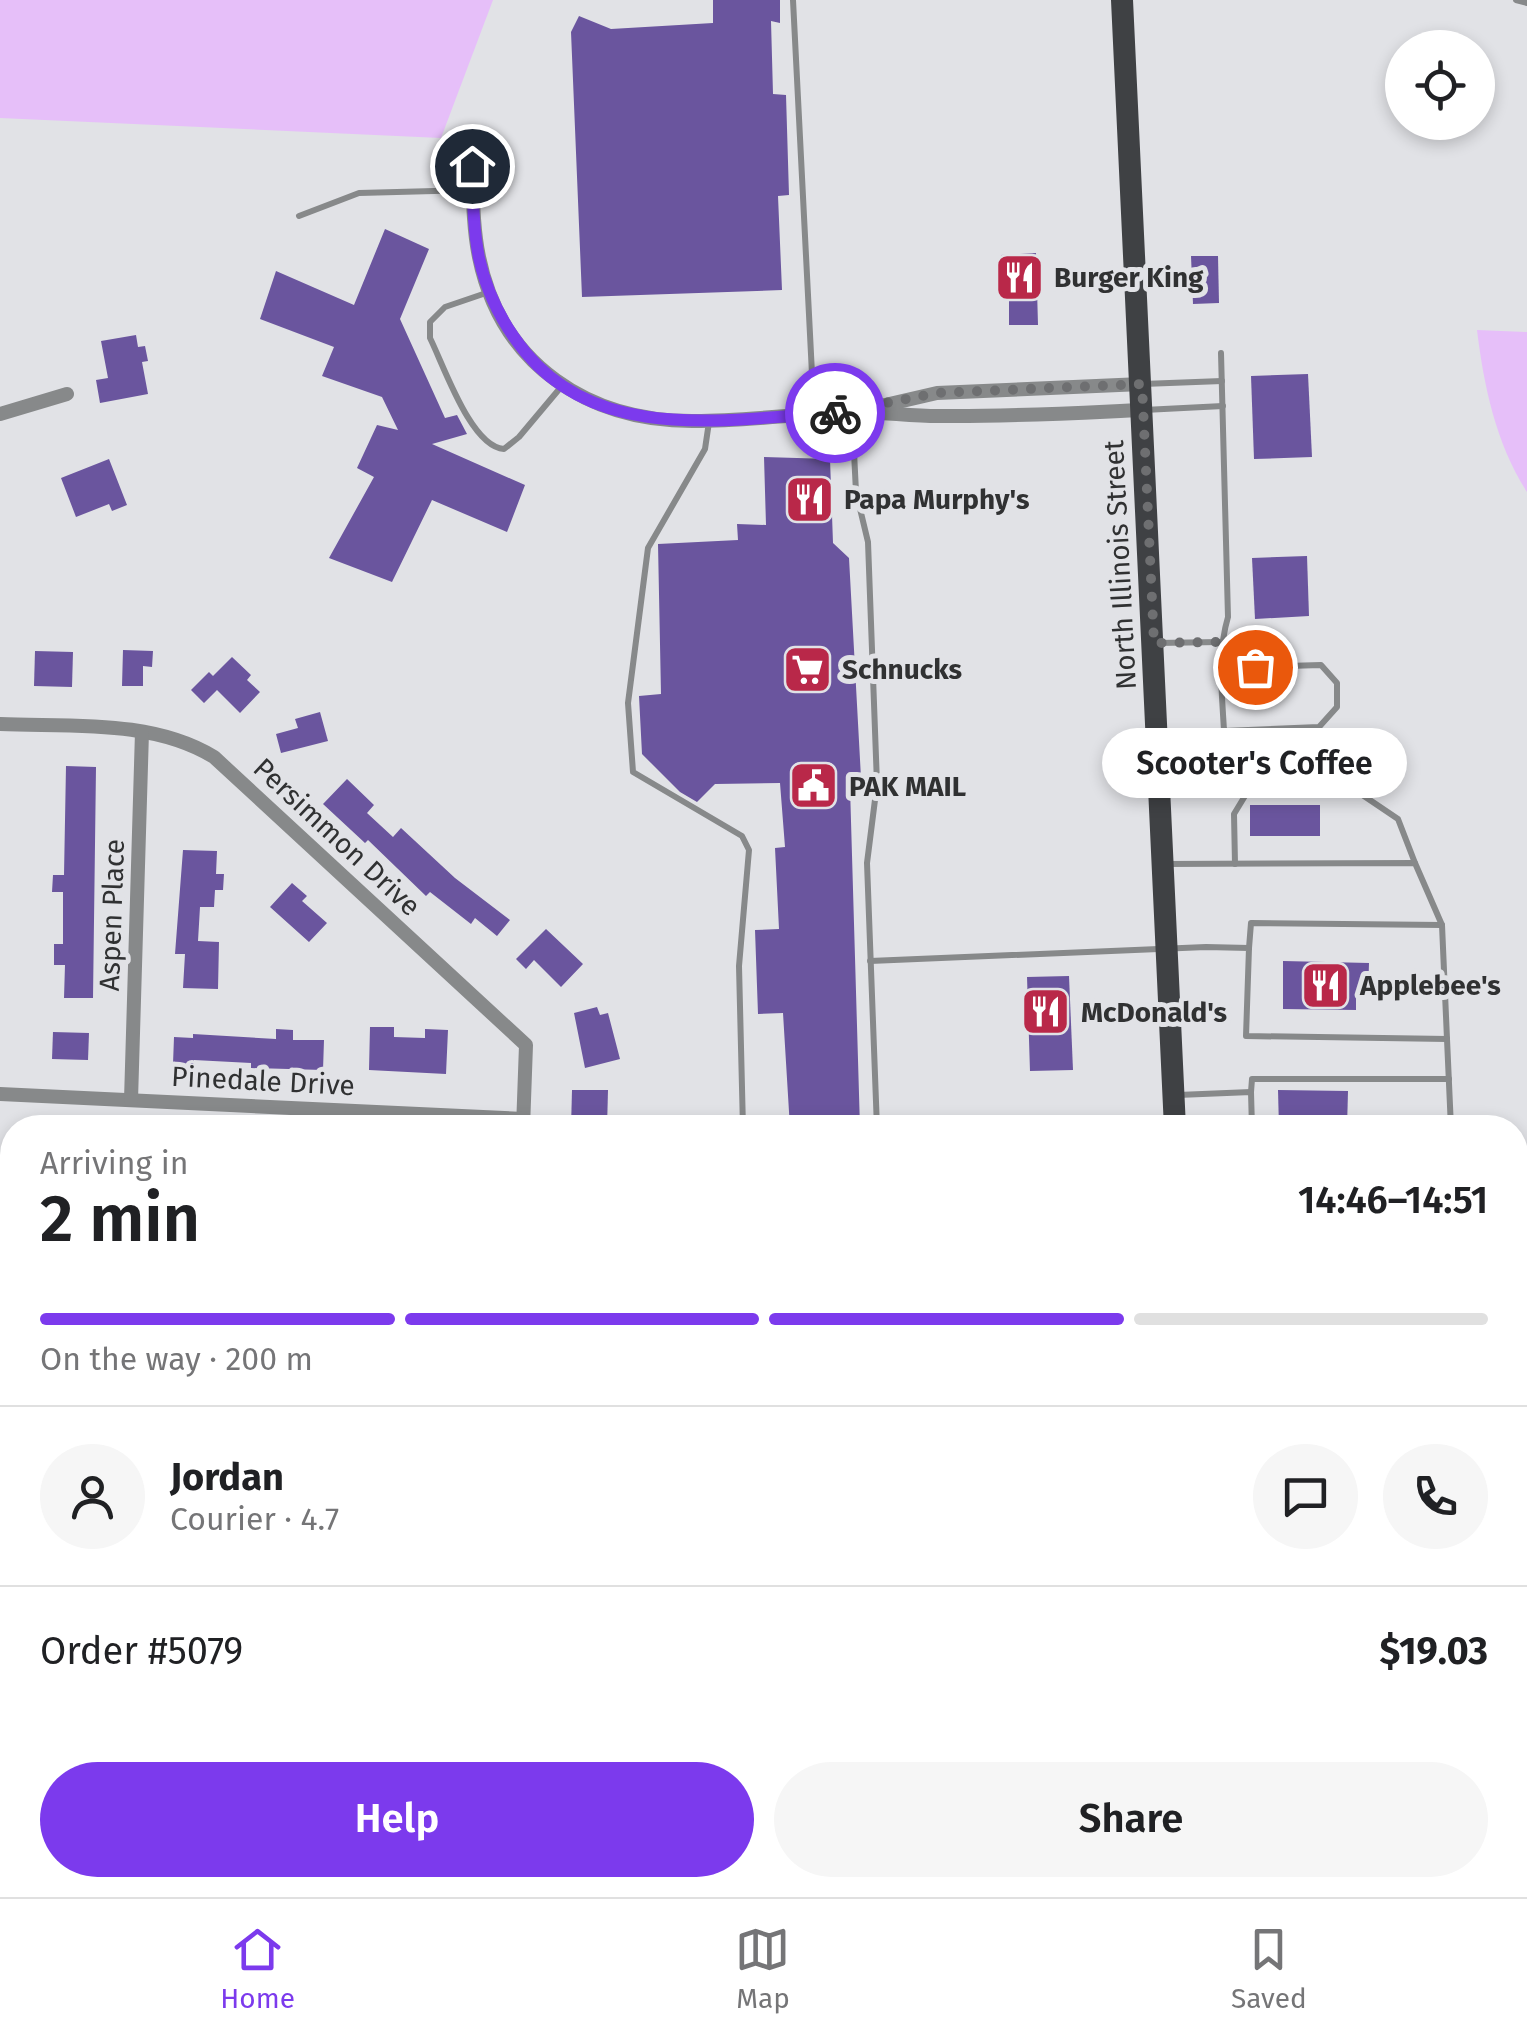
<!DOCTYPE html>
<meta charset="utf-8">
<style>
body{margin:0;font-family:"Fira Sans",sans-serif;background:#f6f6f6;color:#202124;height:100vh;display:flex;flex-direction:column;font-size:38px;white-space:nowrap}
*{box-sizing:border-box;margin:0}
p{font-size:32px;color:#757577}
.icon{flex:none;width:55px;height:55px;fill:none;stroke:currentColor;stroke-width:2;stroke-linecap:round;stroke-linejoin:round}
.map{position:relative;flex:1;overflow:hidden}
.side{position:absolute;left:0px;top:1115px;width:1528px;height:782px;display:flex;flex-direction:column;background:#fff;border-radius:40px 40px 0 0;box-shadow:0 5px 15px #0003}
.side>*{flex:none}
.tools{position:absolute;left:1385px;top:30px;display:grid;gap:20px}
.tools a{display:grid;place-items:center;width:110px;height:110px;border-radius:50%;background:#fff;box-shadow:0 5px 15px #0003;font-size:50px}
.pin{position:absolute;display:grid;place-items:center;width:85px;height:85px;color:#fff;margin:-42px;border:5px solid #fff;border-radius:50%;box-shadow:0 2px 10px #0007}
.courier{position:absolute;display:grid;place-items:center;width:100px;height:100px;margin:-50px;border:8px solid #7c3aed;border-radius:50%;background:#fff;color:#222;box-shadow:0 2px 12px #0007}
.bubble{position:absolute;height:70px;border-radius:35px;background:#fff;box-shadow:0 5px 15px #0003;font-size:32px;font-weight:600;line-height:70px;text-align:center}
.headline em{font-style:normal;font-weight:600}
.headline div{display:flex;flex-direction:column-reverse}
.headline{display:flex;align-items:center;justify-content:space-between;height:170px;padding:0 40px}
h1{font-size:65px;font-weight:600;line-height:75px}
.bar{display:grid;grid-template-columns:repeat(4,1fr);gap:15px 10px;align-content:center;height:120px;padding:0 40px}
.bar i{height:12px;border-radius:8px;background:#e0e0e0}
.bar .active{background:#7c3aed}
.bar p{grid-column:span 4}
.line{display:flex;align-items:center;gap:25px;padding:0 40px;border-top:2px solid #e0e0e0}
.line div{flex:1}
.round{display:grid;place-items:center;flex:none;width:105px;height:105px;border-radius:52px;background:#f6f6f6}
.cta{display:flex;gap:20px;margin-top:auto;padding:20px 40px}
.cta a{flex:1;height:115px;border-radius:60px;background:#7c3aed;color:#fff;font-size:40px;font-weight:600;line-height:115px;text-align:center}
.cta a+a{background:#f6f6f6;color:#202124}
.tab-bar{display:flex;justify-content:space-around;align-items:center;height:140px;border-top:2px solid #e0e0e0;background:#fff;font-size:28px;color:#757577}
.tab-bar a{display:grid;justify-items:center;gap:5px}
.tab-bar .active{color:#7c3aed}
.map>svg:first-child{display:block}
.grass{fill:#e6bff9}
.water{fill:#3d99cc;stroke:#397a9e;stroke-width:2.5}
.building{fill:#6a559e}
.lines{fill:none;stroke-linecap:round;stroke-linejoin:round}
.lane{stroke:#87898a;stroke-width:6}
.street{stroke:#87898a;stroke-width:14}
.secondary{stroke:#5d5e60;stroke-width:20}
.primary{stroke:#3f4144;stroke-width:22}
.done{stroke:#6e6f71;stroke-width:10;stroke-dasharray:0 18}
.route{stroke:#7c3aed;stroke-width:12}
.labels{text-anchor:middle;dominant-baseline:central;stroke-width:10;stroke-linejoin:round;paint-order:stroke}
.poi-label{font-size:28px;font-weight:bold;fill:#303132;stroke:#e1e2e6;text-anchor:start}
.street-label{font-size:28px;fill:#303132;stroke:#e1e2e6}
</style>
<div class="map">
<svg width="1527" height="1897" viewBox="0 0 1527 1897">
<rect width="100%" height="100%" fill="#e1e2e6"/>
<g class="grass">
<polygon points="0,0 493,0 441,138 0,118"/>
<path d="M1477,330L1527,332V492C1496,444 1484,387 1477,330Z"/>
</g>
<polygon class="water" points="12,1477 12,1885 65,1885 50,1897 0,1897 0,1495"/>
<g class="building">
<polygon points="713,0 780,0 780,23 771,21 773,94 786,95 789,195 778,196 782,290 582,297 571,32 579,16 611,29 713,23"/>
<polygon points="385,229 429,249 400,319 445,418 457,415 467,434 432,444 525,485 507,532 432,500 392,582 329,558 374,477 357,468 377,425 398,430 382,397 322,376 334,347 260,319 276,271 354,305"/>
<polygon points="1036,253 1038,325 1009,325 1009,299 1002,300 1001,255"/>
<polygon points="1191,256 1218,256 1219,303 1193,304"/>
<polygon points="136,335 138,347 145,346 148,361 142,362 148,394 100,403 96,380 108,378 101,341"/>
<polygon points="1308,374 1312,457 1254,459 1251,376"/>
<polygon points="764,457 830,459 833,543 849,558 861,778 850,787 860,1128 790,1128 783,1013 758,1014 755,930 779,929 775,848 785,847 780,783 715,784 697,802 680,792 642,754 639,696 661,694 658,544 738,540 737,524 766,525"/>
<polygon points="109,459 127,505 112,511 109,504 76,517 61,478"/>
<polygon points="1307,556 1309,616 1255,619 1252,558"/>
<polygon points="123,650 153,651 152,667 143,666 143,686 122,686"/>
<polygon points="35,651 73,652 72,687 34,686"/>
<polygon points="232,657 251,675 247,680 260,692 240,713 217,690 204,703 191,690 209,672 213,676"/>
<polygon points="1278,679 1279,692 1249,694 1248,681"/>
<polygon points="320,712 328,741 281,753 276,734 298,728 295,719"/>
<polygon points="66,766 96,767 93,998 64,998 65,965 54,965 54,944 63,944 63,892 52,892 53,875 64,875"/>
<polygon points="347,779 374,805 367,813 393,837 401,828 455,878 510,920 497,936 475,918 471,924 430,892 426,896 368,840 365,843 323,804"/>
<rect x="1250" y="805" width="70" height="31"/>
<polygon points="183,850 217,851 216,874 224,874 223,890 215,890 214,907 200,907 198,941 219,942 218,989 183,988 185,954 175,954"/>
<polygon points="292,883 307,896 302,901 327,923 309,942 270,907"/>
<polygon points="546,929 583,964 561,987 534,960 526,969 516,959"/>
<polygon points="1283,961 1369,963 1368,994 1356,995 1356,1010 1283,1009"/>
<polygon points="1069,976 1073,1070 1030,1071 1027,977"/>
<polygon points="597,1007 600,1015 608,1013 620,1059 585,1068 574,1013"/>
<polygon points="370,1027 394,1027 394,1037 425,1038 425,1029 448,1030 446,1074 369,1070"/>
<polygon points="276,1029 293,1030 293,1040 324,1040 323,1070 251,1068 251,1063 194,1060 194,1064 173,1064 174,1037 193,1038 193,1034 276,1039"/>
<polygon points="53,1032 89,1033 88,1060 52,1059"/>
<polygon points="572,1090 608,1090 607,1128 571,1128"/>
<polygon points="1278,1090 1348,1091 1347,1128 1279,1128"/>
</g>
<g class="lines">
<g class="lane">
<polyline points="793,0 814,413"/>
<polyline points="1516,0 1527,3"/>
<polyline points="299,216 359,193 472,190"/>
<path d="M489,292L445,307L430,322V338C444,366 471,447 504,449L519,437L561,387"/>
<path d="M1221,353L1228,617C1217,654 1222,692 1224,731L1319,727L1337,707V683L1321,665L1221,668"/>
<polyline points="1143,384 1222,381"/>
<polyline points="1144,410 1223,406"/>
<polyline points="852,412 856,492 868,542 877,784 867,863 877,1128"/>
<polyline points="709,422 705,449 648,548 628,703 633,772 742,836 749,850 739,966 743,1128"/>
<polyline points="1157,643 1220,642"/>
<polyline points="1235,864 1234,814 1248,791 1358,792 1398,819 1415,863"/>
<polyline points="1249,948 1251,923 1442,925"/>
<polyline points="870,961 1206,947 1249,948 1246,1036 1447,1039 1442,925 1415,863 1166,864"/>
<polyline points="1447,1039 1451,1128"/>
<polyline points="1251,1092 1252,1079 1449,1079"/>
<polyline points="1178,1095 1251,1092 1252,1128"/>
<polyline points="1086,1885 1101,1897"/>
<polyline points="1103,1897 1120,1885"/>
</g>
<g class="street">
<path d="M472,167C473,197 473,228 479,257C501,365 589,422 695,421C745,421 796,414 847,412C877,411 908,416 938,416C1006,417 1075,413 1143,410"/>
<polyline points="872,408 937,393 1142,384"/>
<polyline points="0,414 67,394"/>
<path d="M0,724C70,727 152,719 214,757L526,1045L523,1128"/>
<polyline points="0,1094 523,1119"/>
<polyline points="131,1100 142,732"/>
<polyline points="1515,1788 1527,1781"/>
<polyline points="314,1885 314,1897"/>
</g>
<g class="secondary">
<polyline points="0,1237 12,1238"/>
<polyline points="1515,1280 1527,1281"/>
</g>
<g class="primary">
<polyline points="1122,0 1175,1128"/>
<polyline points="1209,1885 1209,1897"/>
</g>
</g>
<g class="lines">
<polyline class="done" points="835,413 937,393 1142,384 1154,643 1220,642 1221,668 1255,667"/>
<path class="route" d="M472,166C473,197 473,228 479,258C487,294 503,325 526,353C602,445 731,418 835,413"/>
</g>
<defs>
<symbol id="restaurant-square" viewBox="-11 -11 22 22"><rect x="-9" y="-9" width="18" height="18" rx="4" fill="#b92849" stroke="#e1e2e6"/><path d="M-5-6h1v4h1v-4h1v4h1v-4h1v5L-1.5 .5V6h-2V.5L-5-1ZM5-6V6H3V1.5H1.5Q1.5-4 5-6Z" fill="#fff"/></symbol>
<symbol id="supermarket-square" viewBox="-11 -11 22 22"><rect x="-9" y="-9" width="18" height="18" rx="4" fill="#b92849" stroke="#e1e2e6"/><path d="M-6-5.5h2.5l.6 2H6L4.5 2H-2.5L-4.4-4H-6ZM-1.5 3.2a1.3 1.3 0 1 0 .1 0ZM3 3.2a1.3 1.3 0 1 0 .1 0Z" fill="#fff"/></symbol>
<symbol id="civic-square" viewBox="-11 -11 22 22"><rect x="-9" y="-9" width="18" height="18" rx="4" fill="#b92849" stroke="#e1e2e6"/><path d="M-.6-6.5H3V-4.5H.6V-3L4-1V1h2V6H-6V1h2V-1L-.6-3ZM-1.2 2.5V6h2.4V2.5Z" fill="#fff"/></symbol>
</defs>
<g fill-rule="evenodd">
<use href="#restaurant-square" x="992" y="250" width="55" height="55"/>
<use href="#restaurant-square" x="782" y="472" width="55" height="55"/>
<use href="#supermarket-square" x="780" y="642" width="55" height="55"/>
<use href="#civic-square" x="786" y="758" width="55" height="55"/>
<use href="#restaurant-square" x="1298" y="958" width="55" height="55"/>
<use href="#restaurant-square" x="1018" y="984" width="55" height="55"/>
</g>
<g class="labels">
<g class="poi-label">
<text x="1054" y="277">Burger King</text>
<text x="844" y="499">Papa Murphy's</text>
<text x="842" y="669">Schnucks</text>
<text x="849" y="786">PAK MAIL</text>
<text x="1360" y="985">Applebee's</text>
<text x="1081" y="1012">McDonald's</text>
</g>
<g class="street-label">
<text transform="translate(1120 565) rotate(-93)">North Illinois Street</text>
<text transform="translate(337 837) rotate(43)">Persimmon Drive</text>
<text transform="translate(112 915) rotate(-88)">Aspen Place</text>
<text transform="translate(263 1081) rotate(3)">Pinedale Drive</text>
</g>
</g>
</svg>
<div class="tools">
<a><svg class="icon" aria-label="locate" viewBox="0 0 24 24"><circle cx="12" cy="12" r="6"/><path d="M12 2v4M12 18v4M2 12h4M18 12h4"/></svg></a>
</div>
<div class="pin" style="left:1255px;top:667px;background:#ea580c"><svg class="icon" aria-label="bag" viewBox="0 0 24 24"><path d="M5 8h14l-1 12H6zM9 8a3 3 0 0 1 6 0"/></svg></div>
<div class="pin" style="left:472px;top:166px;background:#1f2937"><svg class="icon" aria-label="home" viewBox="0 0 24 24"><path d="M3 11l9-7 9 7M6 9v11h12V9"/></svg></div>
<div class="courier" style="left:835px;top:413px"><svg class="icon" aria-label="bike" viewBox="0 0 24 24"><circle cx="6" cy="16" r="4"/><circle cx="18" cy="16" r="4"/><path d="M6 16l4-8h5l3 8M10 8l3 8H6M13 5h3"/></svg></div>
<div class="bubble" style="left:1102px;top:728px;width:305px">Scooter's Coffee</div>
<section class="side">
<div class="headline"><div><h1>2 min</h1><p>Arriving in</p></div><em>14:46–14:51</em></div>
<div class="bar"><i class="active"></i><i class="active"></i><i class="active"></i><i></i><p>On the way · 200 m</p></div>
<div class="line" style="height:180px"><a class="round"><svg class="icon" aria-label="person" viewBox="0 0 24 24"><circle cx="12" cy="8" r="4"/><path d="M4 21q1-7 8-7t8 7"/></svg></a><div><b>Jordan</b><p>Courier · 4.7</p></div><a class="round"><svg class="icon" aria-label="chat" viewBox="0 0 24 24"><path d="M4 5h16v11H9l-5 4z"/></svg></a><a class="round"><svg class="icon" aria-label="phone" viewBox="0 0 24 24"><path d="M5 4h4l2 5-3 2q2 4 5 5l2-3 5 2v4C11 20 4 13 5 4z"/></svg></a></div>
<div class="line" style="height:130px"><div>Order #5079</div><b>$19.03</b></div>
<div class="cta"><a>Help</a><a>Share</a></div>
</section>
</div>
<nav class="tab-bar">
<a class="active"><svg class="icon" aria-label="home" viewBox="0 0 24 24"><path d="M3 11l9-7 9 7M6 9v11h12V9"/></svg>Home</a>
<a><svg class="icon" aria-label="map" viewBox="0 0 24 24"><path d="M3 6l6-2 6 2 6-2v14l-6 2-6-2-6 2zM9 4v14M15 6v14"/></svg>Map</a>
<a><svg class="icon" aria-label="saved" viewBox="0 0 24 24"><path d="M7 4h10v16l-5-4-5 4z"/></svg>Saved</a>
</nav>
